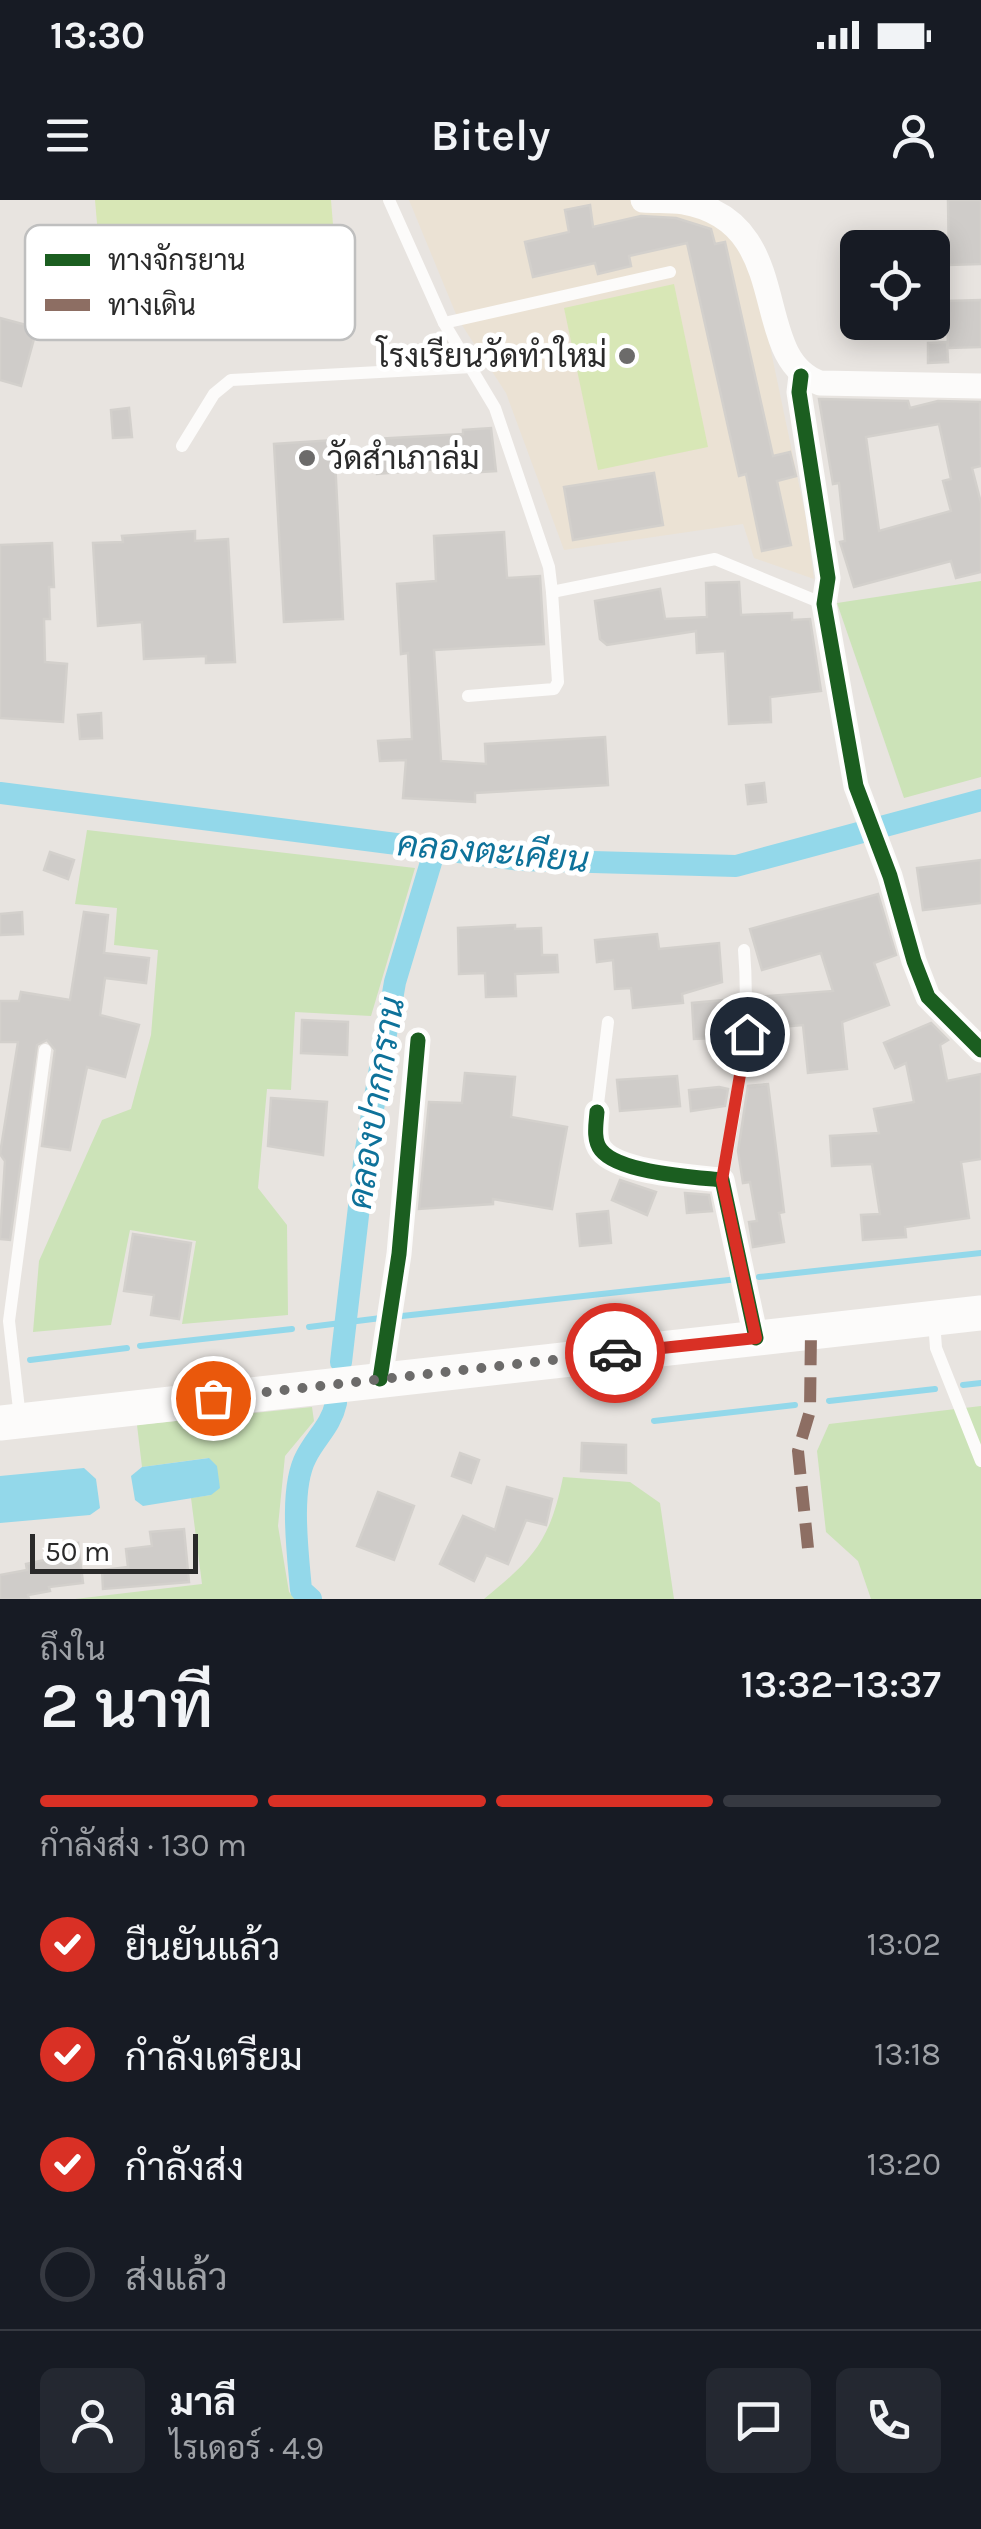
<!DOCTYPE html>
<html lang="th">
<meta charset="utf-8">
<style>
body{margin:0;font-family:Karla,Sarabun,sans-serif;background:#242831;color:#f1f3f6;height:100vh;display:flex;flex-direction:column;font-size:38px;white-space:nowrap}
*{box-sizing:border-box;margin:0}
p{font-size:32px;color:#9ea1a6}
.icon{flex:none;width:55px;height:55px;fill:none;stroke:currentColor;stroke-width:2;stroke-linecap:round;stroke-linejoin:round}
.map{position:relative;height:1399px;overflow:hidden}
.panel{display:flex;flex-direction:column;background:#171b24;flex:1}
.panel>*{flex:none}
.tools{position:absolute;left:840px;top:30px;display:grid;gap:20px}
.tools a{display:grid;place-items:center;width:110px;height:110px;border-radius:15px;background:#171b24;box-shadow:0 5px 25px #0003;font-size:50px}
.scale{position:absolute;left:30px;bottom:25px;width:168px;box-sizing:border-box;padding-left:10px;border:5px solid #2a2a2a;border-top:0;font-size:28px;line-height:35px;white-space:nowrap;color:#2a2a2a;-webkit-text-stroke:8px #fff;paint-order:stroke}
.pin{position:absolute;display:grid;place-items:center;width:85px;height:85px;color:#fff;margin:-42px;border:5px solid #fff;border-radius:50%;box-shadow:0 2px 10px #0007}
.courier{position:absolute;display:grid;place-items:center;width:100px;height:100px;margin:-50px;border:8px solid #d93025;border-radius:50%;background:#fff;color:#222;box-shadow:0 2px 12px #0007}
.headline em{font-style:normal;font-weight:600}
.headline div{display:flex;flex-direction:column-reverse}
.headline{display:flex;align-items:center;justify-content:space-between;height:170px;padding:0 40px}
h1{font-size:65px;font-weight:600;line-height:75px}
.bar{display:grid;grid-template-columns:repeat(4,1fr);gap:15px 10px;align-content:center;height:120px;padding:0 40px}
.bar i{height:12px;border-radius:8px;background:#363941}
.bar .selected{background:#d93025}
.bar p{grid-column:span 4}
.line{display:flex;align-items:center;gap:25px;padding:0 40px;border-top:2px solid #363941}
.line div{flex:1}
.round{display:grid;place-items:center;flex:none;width:105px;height:105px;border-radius:15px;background:#242831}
ol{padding:0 40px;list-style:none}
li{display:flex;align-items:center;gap:30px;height:110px}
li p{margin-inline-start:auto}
li .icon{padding:10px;border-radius:50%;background:#d93025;color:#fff;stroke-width:4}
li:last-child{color:#9ea1a6}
li i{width:55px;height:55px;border:5px solid #363941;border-radius:50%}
.status{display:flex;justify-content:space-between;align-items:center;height:70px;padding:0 50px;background:#171b24;direction:ltr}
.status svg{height:28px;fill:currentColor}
header{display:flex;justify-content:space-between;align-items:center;height:130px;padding:0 40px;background:#171b24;font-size:45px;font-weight:600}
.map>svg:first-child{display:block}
.education{fill:#ebe2d4}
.green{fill:#cce3b8}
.pitch{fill:#d8e7b6}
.water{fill:#93d8ea}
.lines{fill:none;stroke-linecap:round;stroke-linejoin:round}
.stream{stroke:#93d8ea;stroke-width:6}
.canal{stroke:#93d8ea;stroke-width:22}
.building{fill:#cfccc9;stroke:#d3d0cc;stroke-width:2.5;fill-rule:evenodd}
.service{stroke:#fcfbfa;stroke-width:12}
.minor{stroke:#fcfbfa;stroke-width:25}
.secondary{stroke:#fcfbfa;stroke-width:35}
.quiet{stroke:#8d6e63;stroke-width:12;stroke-dasharray:25 12;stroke-linecap:butt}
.cycleway-casing{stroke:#fff;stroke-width:21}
.cycleway{stroke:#1b5e20;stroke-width:15}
.done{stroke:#6c6b6a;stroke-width:10;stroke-dasharray:0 18}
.route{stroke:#d93025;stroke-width:12}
.poi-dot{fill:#6c6b6a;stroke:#fff;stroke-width:4}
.labels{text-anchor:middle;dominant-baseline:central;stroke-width:10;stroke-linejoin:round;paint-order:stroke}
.poi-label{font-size:32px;fill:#2a2a2a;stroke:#fff;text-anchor:end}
.water-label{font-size:35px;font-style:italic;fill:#0e729a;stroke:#fff}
.key{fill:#fff;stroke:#bfbfbf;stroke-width:2.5}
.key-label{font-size:28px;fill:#2a2a2a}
</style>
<div class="status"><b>13:30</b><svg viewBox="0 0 49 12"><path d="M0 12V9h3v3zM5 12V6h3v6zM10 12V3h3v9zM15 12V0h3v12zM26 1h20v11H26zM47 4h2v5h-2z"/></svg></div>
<header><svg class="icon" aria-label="menu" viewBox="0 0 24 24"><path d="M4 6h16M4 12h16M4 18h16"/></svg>Bitely<svg class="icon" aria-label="person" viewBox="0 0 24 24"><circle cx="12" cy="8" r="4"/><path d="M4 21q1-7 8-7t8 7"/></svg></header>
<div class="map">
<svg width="981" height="1399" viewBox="0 0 981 1399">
<rect width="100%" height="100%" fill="#e8e4e0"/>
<polygon class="education" points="409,0 657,0 729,31 754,70 806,318 814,379 754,358 743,324 564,350 506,193 458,119"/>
<g class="green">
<polygon points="981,381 981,577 904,598 837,403"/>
<polygon points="87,630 415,668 371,816 295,812 291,890 267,889 258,988 287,1025 288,1115 182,1124 196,1041 130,1030 111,1125 33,1132 39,1061 102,920 131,909 151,835 158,750 114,745 117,708 75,704"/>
<polygon points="981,1206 981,1399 871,1399 858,1361 826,1332 817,1251 829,1224"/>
<polygon points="312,1207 314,1221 285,1256 278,1326 289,1392 296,1399 75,1399 202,1384 191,1298 211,1295 208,1258 142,1267 137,1225"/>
<path d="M563,1277L630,1282L660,1303L674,1399H484C534,1358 550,1341 563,1277Z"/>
</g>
<g class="pitch">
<polygon points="95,0 331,0 340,110 106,129"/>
<polygon points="674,84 708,247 598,270 564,108"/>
</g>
<g class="water">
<polygon points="209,1258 217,1266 220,1288 211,1295 143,1306 135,1300 131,1276 142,1267"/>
<polygon points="84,1268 96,1279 100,1308 90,1315 0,1323 0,1276"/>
</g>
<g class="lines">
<g class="stream">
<polyline points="759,1077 981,1053"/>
<polyline points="402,1116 738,1079"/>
<polyline points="309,1127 381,1118"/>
<polyline points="140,1146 292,1129"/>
<polyline points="30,1160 127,1148"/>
<polyline points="963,1185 981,1183"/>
<polyline points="829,1201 935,1189"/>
<polyline points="654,1221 795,1205"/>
</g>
<g class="canal">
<polyline points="0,593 521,660 736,666 981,600"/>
<polyline points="341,1162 365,955 395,782 435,649"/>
<path d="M311,1399L301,1390C298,1354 289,1289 306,1257C316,1237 331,1226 336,1203"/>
</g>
</g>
<g class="building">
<polygon points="948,0 981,0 981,64 949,65"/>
<polygon points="590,5 593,27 641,16 676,18 711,29 715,44 725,42 773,256 790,252 796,276 777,281 791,345 762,351 746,274 739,276 687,43 629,56 631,66 598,74 595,63 533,77 525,42 569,32 565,10"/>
<polygon points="981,100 981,147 948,148 947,101"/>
<polygon points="0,118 37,128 21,186 0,180"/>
<polygon points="947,142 948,162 928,163 928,143"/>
<path d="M819,199L908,201L910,208L938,201L980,202L981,266L972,268L981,303V372L956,378L951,361L854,387L840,342L845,341L839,283L833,284ZM939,224L951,279L943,281L951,311L879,331L866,237Z"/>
<polygon points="129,208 132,237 113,238 111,210"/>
<polygon points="491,228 496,271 466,273 465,267 377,274 375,239 463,234 463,230"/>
<polygon points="334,240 343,419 284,422 274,244"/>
<polygon points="654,273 663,325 573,340 564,287"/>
<polygon points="195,331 195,341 228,339 235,462 206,463 206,456 144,459 142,422 98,426 93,343 123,342 122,336"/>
<polygon points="504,332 507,378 540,376 544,444 434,450 441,561 486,564 485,544 605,537 608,585 475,593 475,602 403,598 406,560 380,561 378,541 412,539 408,453 401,454 397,384 436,381 434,336"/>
<polygon points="52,343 54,387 49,387 50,419 44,419 45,462 67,464 63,522 0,518 0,345"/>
<polygon points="739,382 741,415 792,413 792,420 810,419 821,491 770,497 771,522 729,524 725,451 697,453 696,431 607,445 600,439 595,401 660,389 665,419 707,417 706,383"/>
<polygon points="101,513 102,538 80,539 78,515"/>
<polygon points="764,583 766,602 748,604 746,585"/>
<polygon points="50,652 74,660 68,679 44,670"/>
<polygon points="981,660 981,703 923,710 917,668"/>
<polygon points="878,694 896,755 874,763 889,805 842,822 847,869 808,873 803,825 755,829 756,797 833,791 821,753 762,770 750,729"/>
<polygon points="22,712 23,734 0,735 0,714"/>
<polygon points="84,712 108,715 104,753 149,758 146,783 105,778 100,815 139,825 125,877 87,867 70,950 42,946 55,850 47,840 37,845 10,1040 0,1039 5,961 0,954 18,842 0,842 0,801 19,801 21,792 70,800"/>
<polygon points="515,725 515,729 541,728 542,755 557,755 558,772 515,774 516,796 486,797 485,773 459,774 458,728"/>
<polygon points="657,734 659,749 719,743 722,782 682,794 683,803 633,808 631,788 615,789 613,760 597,762 595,740"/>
<polygon points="736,799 734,837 694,839 692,803"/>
<polygon points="302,820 348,822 347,855 301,853"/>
<polygon points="931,823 948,840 940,845 947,881 981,874 981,959 961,962 969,1018 905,1027 906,1037 863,1040 861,1015 880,1014 872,964 832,966 830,936 879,933 874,909 914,902 906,863 895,868 884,843"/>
<polygon points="465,873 515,877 511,917 567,927 552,1009 493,999 493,1004 419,1009 429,902 462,903"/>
<polygon points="677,876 680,906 620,911 617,880"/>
<polygon points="768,884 784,1012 779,1013 784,1042 753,1047 749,1022 757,1021 750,982 743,983 738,951 748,886"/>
<polygon points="719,887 728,889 725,906 691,911 689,890"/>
<polygon points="271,898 327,902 323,955 268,946"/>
<polygon points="620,980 656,992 647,1015 612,1000"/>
<polygon points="685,993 709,995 712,1011 687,1013"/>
<polygon points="608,1011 611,1043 580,1046 577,1014"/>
<polygon points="133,1034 191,1043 179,1119 151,1115 154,1095 124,1091"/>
<polygon points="582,1243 626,1245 626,1273 581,1271"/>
<polygon points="460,1253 479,1260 471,1283 452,1276"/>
<polygon points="507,1287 552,1299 546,1325 526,1320 508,1364 486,1355 474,1381 440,1364 463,1316 495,1330"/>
<polygon points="378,1292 414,1306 394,1360 357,1346"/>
<polygon points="184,1329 189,1382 103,1389 102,1370 128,1367 126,1349 152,1346 150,1332"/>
<polygon points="78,1343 83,1383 49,1387 50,1391 28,1395 29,1399 0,1399 0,1375 27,1370 26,1364 49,1359 47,1347"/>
</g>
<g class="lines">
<g class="service">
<polyline points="389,0 444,123 495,208 549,367 552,392 715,359 824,404"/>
<polyline points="444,123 670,72"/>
<polyline points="182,246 214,194 231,180 472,167"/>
<polyline points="468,496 554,489 558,482 552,392"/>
<polyline points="597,912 608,822"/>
<path d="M722,980C737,899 751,832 744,750"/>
<polyline points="934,1121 936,1148 981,1261"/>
<polyline points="20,1218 9,1121 45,850"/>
</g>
<g class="minor">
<path d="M643,0C656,1 670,0 683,2C798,22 747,158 820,183L981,186"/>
<polyline points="801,176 799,192 828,378 824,404 856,586 890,676 914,761 928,797 981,850"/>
<path d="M597,912C596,924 593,940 601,950C619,973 694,977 722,980L756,1138"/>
<polyline points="380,1179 399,1054 418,840"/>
</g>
<polyline class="secondary" points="0,1223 981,1113"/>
<polyline class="quiet" points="808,1348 798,1251 810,1211 811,1132"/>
<defs>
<g id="cycleway">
<polyline points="801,176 799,192 828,378 824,404 856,586 890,676 914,761 928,797 981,850"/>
<path d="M597,912C596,924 593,940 601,950C619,973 694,977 722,980L756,1138"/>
<polyline points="380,1179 399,1054 418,840"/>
</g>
</defs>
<use href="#cycleway" class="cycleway-casing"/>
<use href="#cycleway" class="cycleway"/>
</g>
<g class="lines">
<polyline class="done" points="213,1198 615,1153"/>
<polyline class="route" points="615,1153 756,1138 722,980 747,834"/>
</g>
<g class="poi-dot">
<circle cx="627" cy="156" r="10"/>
<circle cx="307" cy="258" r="10"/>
</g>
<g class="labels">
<g class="poi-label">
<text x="607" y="156">โรงเรียนวัดทำใหม่</text>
<text x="327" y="258" text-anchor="start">วัดสำเภาล่ม</text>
</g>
<g class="water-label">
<text transform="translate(493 652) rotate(5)">คลองตะเคียน</text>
<text transform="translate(376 903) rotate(-81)">คลองปากกราน</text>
</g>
</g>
<rect x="25" y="25" width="330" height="115" rx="15" class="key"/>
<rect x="45" y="54" width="45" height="12" fill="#1b5e20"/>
<rect x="45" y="99" width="45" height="12" fill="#8d6e63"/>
<g class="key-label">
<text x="108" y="70">ทางจักรยาน</text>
<text x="108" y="115">ทางเดิน</text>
</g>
</svg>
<div class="tools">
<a><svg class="icon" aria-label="locate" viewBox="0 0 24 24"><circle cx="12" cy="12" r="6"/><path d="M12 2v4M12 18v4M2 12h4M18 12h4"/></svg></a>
</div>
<div class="scale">50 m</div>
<div class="pin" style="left:213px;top:1198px;background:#ea580c"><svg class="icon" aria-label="bag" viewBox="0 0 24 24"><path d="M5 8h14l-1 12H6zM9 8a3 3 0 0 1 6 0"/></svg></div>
<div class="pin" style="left:747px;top:834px;background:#1f2937"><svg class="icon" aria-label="home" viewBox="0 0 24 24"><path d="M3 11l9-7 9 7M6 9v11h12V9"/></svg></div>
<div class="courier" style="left:615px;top:1153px"><svg class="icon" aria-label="car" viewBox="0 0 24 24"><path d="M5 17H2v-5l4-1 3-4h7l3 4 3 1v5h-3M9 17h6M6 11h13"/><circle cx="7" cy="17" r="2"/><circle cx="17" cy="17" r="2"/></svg></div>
</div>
<section class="panel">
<div class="headline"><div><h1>2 นาที</h1><p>ถึงใน</p></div><em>13:32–13:37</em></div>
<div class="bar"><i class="selected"></i><i class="selected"></i><i class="selected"></i><i></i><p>กำลังส่ง · 130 m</p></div>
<ol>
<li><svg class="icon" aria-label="check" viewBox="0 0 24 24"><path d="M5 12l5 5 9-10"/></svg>ยืนยันแล้ว<p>13:02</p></li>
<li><svg class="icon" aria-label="check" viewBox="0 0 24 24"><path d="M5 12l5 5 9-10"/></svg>กำลังเตรียม<p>13:18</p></li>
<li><svg class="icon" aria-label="check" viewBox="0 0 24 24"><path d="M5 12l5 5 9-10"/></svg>กำลังส่ง<p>13:20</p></li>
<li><i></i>ส่งแล้ว</li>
</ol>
<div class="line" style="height:180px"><a class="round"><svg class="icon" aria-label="person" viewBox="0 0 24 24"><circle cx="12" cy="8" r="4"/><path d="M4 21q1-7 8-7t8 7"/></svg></a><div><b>มาลี</b><p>ไรเดอร์ · 4.9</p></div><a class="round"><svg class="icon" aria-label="chat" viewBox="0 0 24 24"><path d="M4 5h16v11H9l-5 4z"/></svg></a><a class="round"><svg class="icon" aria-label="phone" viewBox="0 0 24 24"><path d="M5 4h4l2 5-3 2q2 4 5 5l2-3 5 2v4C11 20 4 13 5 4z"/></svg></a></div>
</section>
